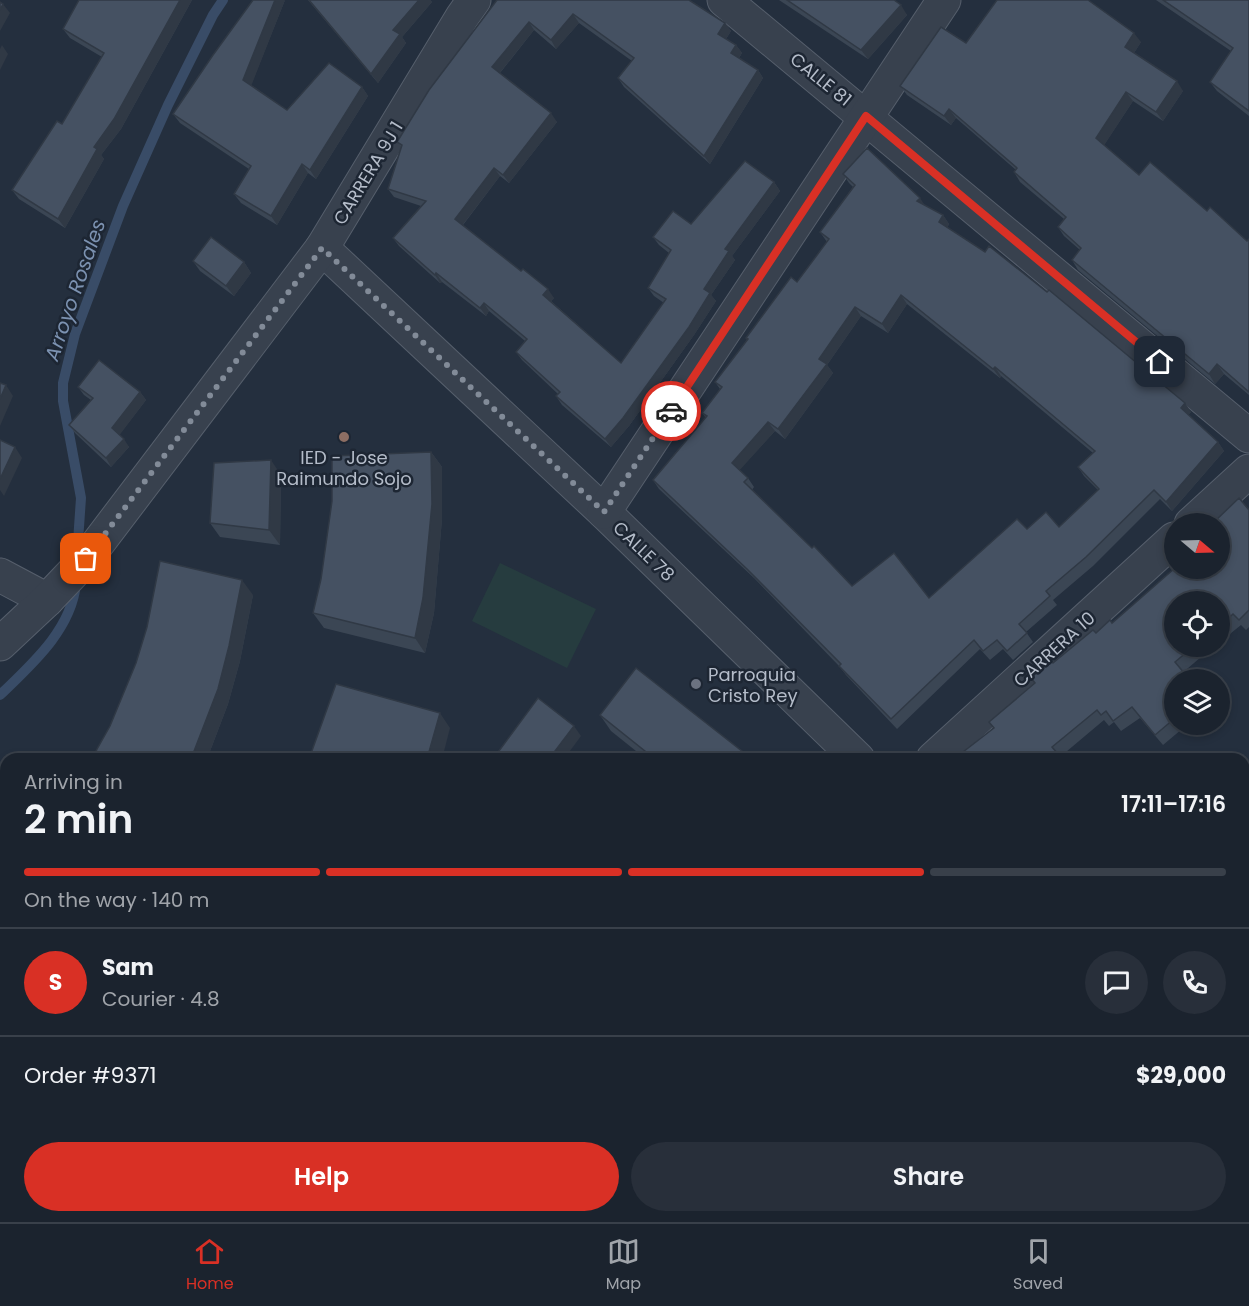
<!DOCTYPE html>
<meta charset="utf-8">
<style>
body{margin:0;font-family:Poppins,sans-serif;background:#282f3a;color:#f1f3f6;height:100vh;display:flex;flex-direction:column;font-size:22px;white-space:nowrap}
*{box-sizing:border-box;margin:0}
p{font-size:20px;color:#a0a4aa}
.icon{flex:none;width:33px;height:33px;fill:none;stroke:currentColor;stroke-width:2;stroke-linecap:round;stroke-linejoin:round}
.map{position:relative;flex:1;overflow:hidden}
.sheet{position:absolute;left:0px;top:753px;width:1250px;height:470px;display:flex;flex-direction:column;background:#1b232e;border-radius:18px 18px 0 0;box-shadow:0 3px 9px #0003,0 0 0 2px #39404a}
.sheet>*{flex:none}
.needle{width:39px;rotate:109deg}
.tools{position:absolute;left:1164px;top:513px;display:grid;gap:12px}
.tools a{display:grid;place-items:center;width:66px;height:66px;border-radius:50%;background:#1b232e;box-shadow:0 3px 9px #0003,0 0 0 2px #39404a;font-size:30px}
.pin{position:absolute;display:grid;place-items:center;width:51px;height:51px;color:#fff;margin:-26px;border-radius:12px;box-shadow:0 3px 9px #0006}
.courier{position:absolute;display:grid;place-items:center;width:60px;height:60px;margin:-30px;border:4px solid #d93025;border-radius:50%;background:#fff;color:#222;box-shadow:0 2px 8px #0007}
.head em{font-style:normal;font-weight:600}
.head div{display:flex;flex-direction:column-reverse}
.head{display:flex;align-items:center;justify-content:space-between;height:102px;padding:0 24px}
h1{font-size:39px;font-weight:600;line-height:45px}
.bar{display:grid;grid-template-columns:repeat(4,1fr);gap:9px 6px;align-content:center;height:72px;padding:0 24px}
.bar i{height:8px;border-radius:4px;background:#39404a}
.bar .selected{background:#d93025}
.bar p{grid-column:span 4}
.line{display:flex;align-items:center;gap:15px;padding:0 24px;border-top:2px solid #39404a}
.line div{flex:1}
.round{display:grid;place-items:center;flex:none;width:63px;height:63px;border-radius:32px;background:#282f3a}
.button{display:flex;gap:12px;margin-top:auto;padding:12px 24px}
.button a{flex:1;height:69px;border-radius:36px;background:#d93025;color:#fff;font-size:24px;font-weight:600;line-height:69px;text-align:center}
.button a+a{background:#282f3a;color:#f1f3f6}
.dock{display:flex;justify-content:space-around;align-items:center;height:84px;border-top:2px solid #39404a;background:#1b232e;font-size:16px;color:#a0a4aa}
.dock a{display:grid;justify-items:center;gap:3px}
.dock .selected{color:#d93025}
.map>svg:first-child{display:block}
.green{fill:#263c3f}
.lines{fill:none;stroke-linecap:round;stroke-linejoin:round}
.stream{stroke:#394c67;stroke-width:10}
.minor-casing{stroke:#565f6c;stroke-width:35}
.minor{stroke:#38414e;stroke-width:33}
.wall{fill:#3b4654;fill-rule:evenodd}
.shaded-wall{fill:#303945}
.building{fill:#455162;stroke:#303945;stroke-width:1.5;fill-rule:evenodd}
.done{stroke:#828b98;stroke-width:6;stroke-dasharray:0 10.8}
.route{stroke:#d93025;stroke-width:8}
.education-dot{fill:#8d6e63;stroke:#1d2633;stroke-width:2}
.worship-dot{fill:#6b7280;stroke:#1d2633;stroke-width:2}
.labels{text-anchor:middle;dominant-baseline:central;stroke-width:5;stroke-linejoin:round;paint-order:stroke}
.street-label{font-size:18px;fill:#b4bcc9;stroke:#1d2633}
.poi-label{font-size:18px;fill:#b4bcc9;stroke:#1d2633}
.water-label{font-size:20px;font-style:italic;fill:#7c92b1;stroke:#1d2633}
</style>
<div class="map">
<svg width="1249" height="1222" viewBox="0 0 1249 1222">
<rect width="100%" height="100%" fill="#242f3e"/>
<polygon class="green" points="500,563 596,609 567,668 472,621"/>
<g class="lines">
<g class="stream">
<polyline points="77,556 81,498 63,401 63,383 75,334 123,206 168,105 213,15 223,0"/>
<path d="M0,695C32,664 71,630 76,584"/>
<polyline points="1244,1091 1249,1087"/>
<polyline points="1185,1222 1186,1216"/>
</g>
<defs>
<g id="minor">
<polyline points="724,0 1249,436"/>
<polyline points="322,248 604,512 858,759"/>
<polyline points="604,512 944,0"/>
<polyline points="1191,524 1249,471"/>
<polyline points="0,575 47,600"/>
<polyline points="0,644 47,600 86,559 322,248 462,17 474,0"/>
<polyline points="933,759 1174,539"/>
<polyline points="1244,854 1249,847"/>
<polyline points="614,1222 618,1216"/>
<polyline points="996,1222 999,1216"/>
<polyline points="1223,1222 1231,1216"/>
</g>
</defs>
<use href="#minor" class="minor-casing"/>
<use href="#minor" class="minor"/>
</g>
<g class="wall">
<polygon points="79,0 192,0 121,129 101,155 104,159 65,228 19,199 12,190 62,124 102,57 70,38 63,29"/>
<polygon points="285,0 251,85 287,110 362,87 368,96 316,179 308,173 277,225 241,203 234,194 249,169 180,123 173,114"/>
<polygon points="308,0 430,0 432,2 402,37 406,43 378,83"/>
<polygon points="497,0 725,23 731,31 726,39 736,45 742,53 739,58 758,70 763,78 710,164 624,87 618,78 632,61 579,23 556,49 534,30 500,73 557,122 509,183 500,176 463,225 554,298 551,301 621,363 664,303 654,296 648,288 669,253 659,245 653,237 691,224 774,182 780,191 732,256 735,260 711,295 716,301 694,335 629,426 611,447 562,405 556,396 558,394 522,360 516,352 525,341 489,311 486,316 442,282 440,283 399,246 393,238 421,206 394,197 388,189 401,147 397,142"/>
<polygon points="779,0 894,0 907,15 868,59"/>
<polygon points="1156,0 1249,0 1249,116 1217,91 1210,82 1231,51"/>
<polygon points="1141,42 1134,53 1183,91 1163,121 1133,101 1104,145 1139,175 1207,211 1247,241 1249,239 1249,395 1224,374 1215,384 1078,270 1072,260 1080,250 1064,236 1058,227 1064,219 1020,182 1014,172 1016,170 956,118 951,125 907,95 900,86"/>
<path d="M843,174L925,206L943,215L949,224L947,228L1191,412L1188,415L1218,442L1224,451L1172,511L1160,499L1093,566L1053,600L1057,605L1026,632L1033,642L1013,660L1003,649L990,660L980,649L897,729L846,675L839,666L754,578L659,489L653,480L706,418L702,413L720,389L715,382L747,340L746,338L797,282L827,242L820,232L853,187L849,183ZM907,304L1000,378L1001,376L1093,453L1078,467L1084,476L1098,490L1059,527L1027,529L929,598L852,586L812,548L752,490L754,487L748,478L739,470L775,431L785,439L833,373L827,365L861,316L888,333Z"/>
<polygon points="193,261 244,262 251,273 234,296 200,271"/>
<polygon points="78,387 140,392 146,400 119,435 129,447 111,467 75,433 69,425 91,400 84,395"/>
<polygon points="431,452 442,467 442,519 434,613 425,653 324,628 313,613"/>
<polygon points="281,475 280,545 220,537 210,523"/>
<polygon points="1249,510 1249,627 1246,630 1241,625 1220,642 1220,602 1174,646 1214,646 1174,680 1174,724 1188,724 1163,745 1140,718 1121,731 1114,722 1109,726 1104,720 1060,757 1062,759 954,759 994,728 989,722 1035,683 1031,678 1112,623"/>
<polygon points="253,595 240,661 228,704 207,759 101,759 96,751"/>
<polygon points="600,715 752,759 646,759 611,731"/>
<polygon points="1249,1106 1249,1163 1244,1160 1244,1115"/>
<polygon points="1249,1165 1249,1204 1244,1199 1244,1176"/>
<polygon points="636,1216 784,1216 780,1222 754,1222 750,1220"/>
</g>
<g class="shaded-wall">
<polygon points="180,0 192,0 121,129 101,155 104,159 65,228 58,219 94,147"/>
<polygon points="275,0 285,0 250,89 243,80"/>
<polygon points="419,0 430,0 432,2 402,37 406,43 378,83 371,74 393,30"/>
<polygon points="3,4 10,13 0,31 0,10"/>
<polygon points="901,5 907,15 868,59 861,50"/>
<polygon points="573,14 579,23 556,49 551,40"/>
<polygon points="529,22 534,30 498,75 492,67"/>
<polygon points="725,23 731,31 724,42 718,34"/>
<polygon points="1134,33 1141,42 1132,56 1125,47"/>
<polygon points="2,45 8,54 0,70 0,49"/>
<polygon points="736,45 742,53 737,61 731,53"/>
<polygon points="758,70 763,78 710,164 704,156"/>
<polygon points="1177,81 1183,91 1163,121 1156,112"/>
<polygon points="362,87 368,96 316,179 310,170"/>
<polygon points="1126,92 1133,101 1103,147 1096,138"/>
<polygon points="949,109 956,118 951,125 944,116"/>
<polygon points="551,113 557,122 509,183 503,175"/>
<polygon points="302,164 308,173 277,225 271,216"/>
<polygon points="494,168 500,176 461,227 455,219"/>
<polygon points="774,182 780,191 732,256 735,260 711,295 716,301 694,335 629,426 611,447 605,439 704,289 725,249"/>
<polygon points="920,198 926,207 917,201"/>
<polygon points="943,215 949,224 945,232 939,222"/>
<polygon points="244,262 251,273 234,296 226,286"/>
<polygon points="436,273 442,282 440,283 435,275"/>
<polygon points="548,289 554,298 549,303 543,295"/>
<polygon points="901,295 907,304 888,333 882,324"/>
<polygon points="484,303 489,311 486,316 480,308"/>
<polygon points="855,307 861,316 827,365 833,373 785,439 778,429 819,359"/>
<polygon points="1217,364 1224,374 1215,384 1209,374"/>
<polygon points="995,367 1001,376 1000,378 993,369"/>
<polygon points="6,385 13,396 0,426 0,399"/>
<polygon points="140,392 146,400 118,437 112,428"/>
<polygon points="1185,403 1191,412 1187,417 1181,408"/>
<polygon points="768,422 775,431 738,472 732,463"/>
<polygon points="124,439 129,447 111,467 106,458"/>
<polygon points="1218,442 1224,451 1172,511 1166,502"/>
<polygon points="15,447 22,458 4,496 0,490 0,479"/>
<polygon points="431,452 442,467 442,519 434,613 425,653 415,638"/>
<polygon points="271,460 281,475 280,545 269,530"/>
<polygon points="242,580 253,595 240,661 228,704 207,759 191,759"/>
<polygon points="440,713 450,728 442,759 427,759"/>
<polygon points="574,726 581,736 564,759 549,759"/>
<polygon points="1249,934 1249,951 1244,944 1244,941"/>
<polygon points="1249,982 1249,1001 1244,1010 1244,991"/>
<polygon points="6,1074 6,1105 0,1114 0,1083"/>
<polygon points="119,1216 138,1216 134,1222 116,1222"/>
<polygon points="538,1216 554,1216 551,1222 535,1222"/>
<polygon points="741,1216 748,1216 750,1220 749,1222 737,1222"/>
<polygon points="772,1216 784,1216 780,1222 769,1222"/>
<polygon points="972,1216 979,1216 978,1222 974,1222"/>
<polygon points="1092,1216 1105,1216 1101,1222 1088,1222"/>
</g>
<g class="building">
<polygon points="79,0 180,0 114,119 94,147 97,149 58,219 12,190 57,121 62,124 104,53 63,29"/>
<polygon points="253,0 275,0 243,80 287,110 329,63 362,87 310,170 302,164 271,216 234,194 251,166 173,114 213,55"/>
<polygon points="309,0 419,0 393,30 400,34 371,74"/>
<polygon points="497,0 689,0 725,23 718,34 736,45 731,53 758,70 704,156 618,78 634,58 573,14 551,40 529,22 492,67 551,113 503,175 494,168 455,219 521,271 523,269 548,289 543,295 621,363 666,299 648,288 671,250 653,237 673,211 691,224 745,161 774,182 725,249 729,251 704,289 710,293 689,327 623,418 605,439 556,396 560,392 516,352 527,339 484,303 480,308 436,273 435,275 393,238 426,201 388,189 402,145 397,142 429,90"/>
<polygon points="787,0 894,0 901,5 861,50"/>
<polygon points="997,0 1088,0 1134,33 1125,47 1177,81 1156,112 1126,92 1096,138 1139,175 1150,162 1207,211 1210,207 1247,241 1249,239 1249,392 1217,364 1209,374 1072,260 1081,248 1058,227 1066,217 1014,172 1017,168 949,109 944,116 900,86 941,27 966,43"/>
<polygon points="1163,0 1249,0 1249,111 1210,82 1233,48"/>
<polygon points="0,2 3,4 0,10"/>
<path d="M867,148L920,198L917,201L943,215L939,222L985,252L989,246L1047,292L1049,290L1185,403L1181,408L1218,442L1166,502L1154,490L1086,557L1046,591L1050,596L1019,624L1027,633L1007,651L997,640L983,651L974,640L891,719L839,666L841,664L747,569L653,480L707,416L702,413L722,387L715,382L748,339L746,338L791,277L797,282L829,239L820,232L855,185L843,174ZM901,295L993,369L995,367L1095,451L1078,467L1099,489L1059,527L1046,512L1027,529L1017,519L929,598L894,553L852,586L814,546L812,548L744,482L748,478L732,463L768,422L778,429L827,364L819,359L855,307L882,324Z"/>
<polygon points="211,237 244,262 226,286 193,261"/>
<polygon points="99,360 140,392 112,428 124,439 106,458 69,425 93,398 78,387"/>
<polygon points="0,383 6,385 0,399"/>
<polygon points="0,440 15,447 0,479"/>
<polygon points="431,452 432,504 423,598 415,638 313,613 321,579 332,501 332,456"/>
<polygon points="271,460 269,530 210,523 214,463"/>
<polygon points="1239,498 1249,510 1249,610 1239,620 1233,614 1220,626 1220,602 1174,602 1174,646 1194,646 1175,662 1190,680 1174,680 1174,719 1155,735 1132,707 1113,721 1106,711 1101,715 1097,710 1052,747 1058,754 1052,759 954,759 994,728 989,722 1035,683 1031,678 1051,660 1053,663 1093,630 1096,633 1110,620 1112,623 1175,568 1220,568 1220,524 1212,524"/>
<polygon points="160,561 242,580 229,646 218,689 191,759 110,759 96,751 110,726 136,663 147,627"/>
<polygon points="636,668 752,759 655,759 600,715"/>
<polygon points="336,684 440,713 427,759 309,759"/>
<polygon points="538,698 574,726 549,759 493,759"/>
<polygon points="1244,866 1249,870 1249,934 1244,941"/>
<polygon points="1244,943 1249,946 1249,982 1244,991"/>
<polygon points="0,999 6,1005 6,1074 0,1083"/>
<polygon points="1249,1106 1249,1159 1244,1155 1244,1115"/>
<polygon points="1249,1165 1249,1200 1244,1196 1244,1176"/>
<polygon points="6,1197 6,1216 119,1216 116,1222 0,1222 0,1209"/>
<polygon points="1249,1212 1249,1222 1242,1222"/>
<polygon points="395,1216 475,1216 480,1219 481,1216 538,1216 535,1222 392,1222"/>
<polygon points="636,1216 741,1216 737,1222 632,1222"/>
<polygon points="754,1216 772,1216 769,1222 763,1222"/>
<polygon points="851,1216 972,1216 974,1222 848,1222"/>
<polygon points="1009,1216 1092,1216 1088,1222 1005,1222"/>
</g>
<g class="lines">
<polyline class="done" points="86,559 322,248 604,512 671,411"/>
<polyline class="route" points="671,411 866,116 1160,362"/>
</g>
<circle class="education-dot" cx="344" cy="437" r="6"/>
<circle class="worship-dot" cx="696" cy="684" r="6"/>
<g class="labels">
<g class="street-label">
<text transform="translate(821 79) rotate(39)">CALLE 81</text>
<text transform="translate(368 173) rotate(-59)">CARRERA 9J 1</text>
<text transform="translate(644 551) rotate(44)">CALLE 78</text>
<text transform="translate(1054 649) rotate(-42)">CARRERA 10</text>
</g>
<g class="poi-label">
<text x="344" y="457">IED - Jose<tspan x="344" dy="21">Raimundo Sojo</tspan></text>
<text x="708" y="674" text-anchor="start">Parroquia<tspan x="708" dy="21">Cristo Rey</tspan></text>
</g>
<g class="water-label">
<text transform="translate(75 290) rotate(-71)">Arroyo Rosales</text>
</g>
</g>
</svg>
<div class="tools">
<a><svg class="needle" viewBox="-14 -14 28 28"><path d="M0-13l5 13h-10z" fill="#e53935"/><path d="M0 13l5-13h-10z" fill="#a0a4aa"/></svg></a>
<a><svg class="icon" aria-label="locate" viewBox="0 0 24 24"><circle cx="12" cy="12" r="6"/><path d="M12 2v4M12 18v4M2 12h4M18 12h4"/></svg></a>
<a><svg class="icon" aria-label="layers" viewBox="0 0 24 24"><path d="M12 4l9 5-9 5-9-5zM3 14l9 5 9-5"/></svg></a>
</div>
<div class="pin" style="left:86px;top:559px;background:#ea580c"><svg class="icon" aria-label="bag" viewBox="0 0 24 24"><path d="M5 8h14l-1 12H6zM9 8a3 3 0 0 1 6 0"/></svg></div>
<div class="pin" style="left:1160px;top:362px;background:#1f2937"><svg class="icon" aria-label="home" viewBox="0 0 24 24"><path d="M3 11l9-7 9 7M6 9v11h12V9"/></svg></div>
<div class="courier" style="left:671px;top:411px"><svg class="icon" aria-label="car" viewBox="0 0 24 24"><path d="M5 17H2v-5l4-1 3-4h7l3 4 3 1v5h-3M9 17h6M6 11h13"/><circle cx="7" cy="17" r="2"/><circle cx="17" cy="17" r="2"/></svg></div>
<section class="sheet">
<div class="head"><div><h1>2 min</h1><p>Arriving in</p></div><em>17:11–17:16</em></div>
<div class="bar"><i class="selected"></i><i class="selected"></i><i class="selected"></i><i></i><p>On the way · 140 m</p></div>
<div class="line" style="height:108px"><b class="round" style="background:#d93025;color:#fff">S</b><div><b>Sam</b><p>Courier · 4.8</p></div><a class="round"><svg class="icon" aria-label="chat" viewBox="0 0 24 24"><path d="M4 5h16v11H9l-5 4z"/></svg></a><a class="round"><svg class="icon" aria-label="phone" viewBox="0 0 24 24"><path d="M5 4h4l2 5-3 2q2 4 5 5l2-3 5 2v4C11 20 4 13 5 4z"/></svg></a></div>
<div class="line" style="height:78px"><div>Order #9371</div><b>$29,000</b></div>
<div class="button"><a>Help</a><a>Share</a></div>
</section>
</div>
<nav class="dock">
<a class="selected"><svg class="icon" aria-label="home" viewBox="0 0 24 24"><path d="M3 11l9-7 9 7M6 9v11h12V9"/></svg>Home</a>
<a><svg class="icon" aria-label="map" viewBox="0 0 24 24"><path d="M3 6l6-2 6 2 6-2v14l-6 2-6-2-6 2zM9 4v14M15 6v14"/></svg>Map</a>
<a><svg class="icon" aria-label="saved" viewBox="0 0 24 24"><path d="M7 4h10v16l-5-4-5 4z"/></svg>Saved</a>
</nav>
